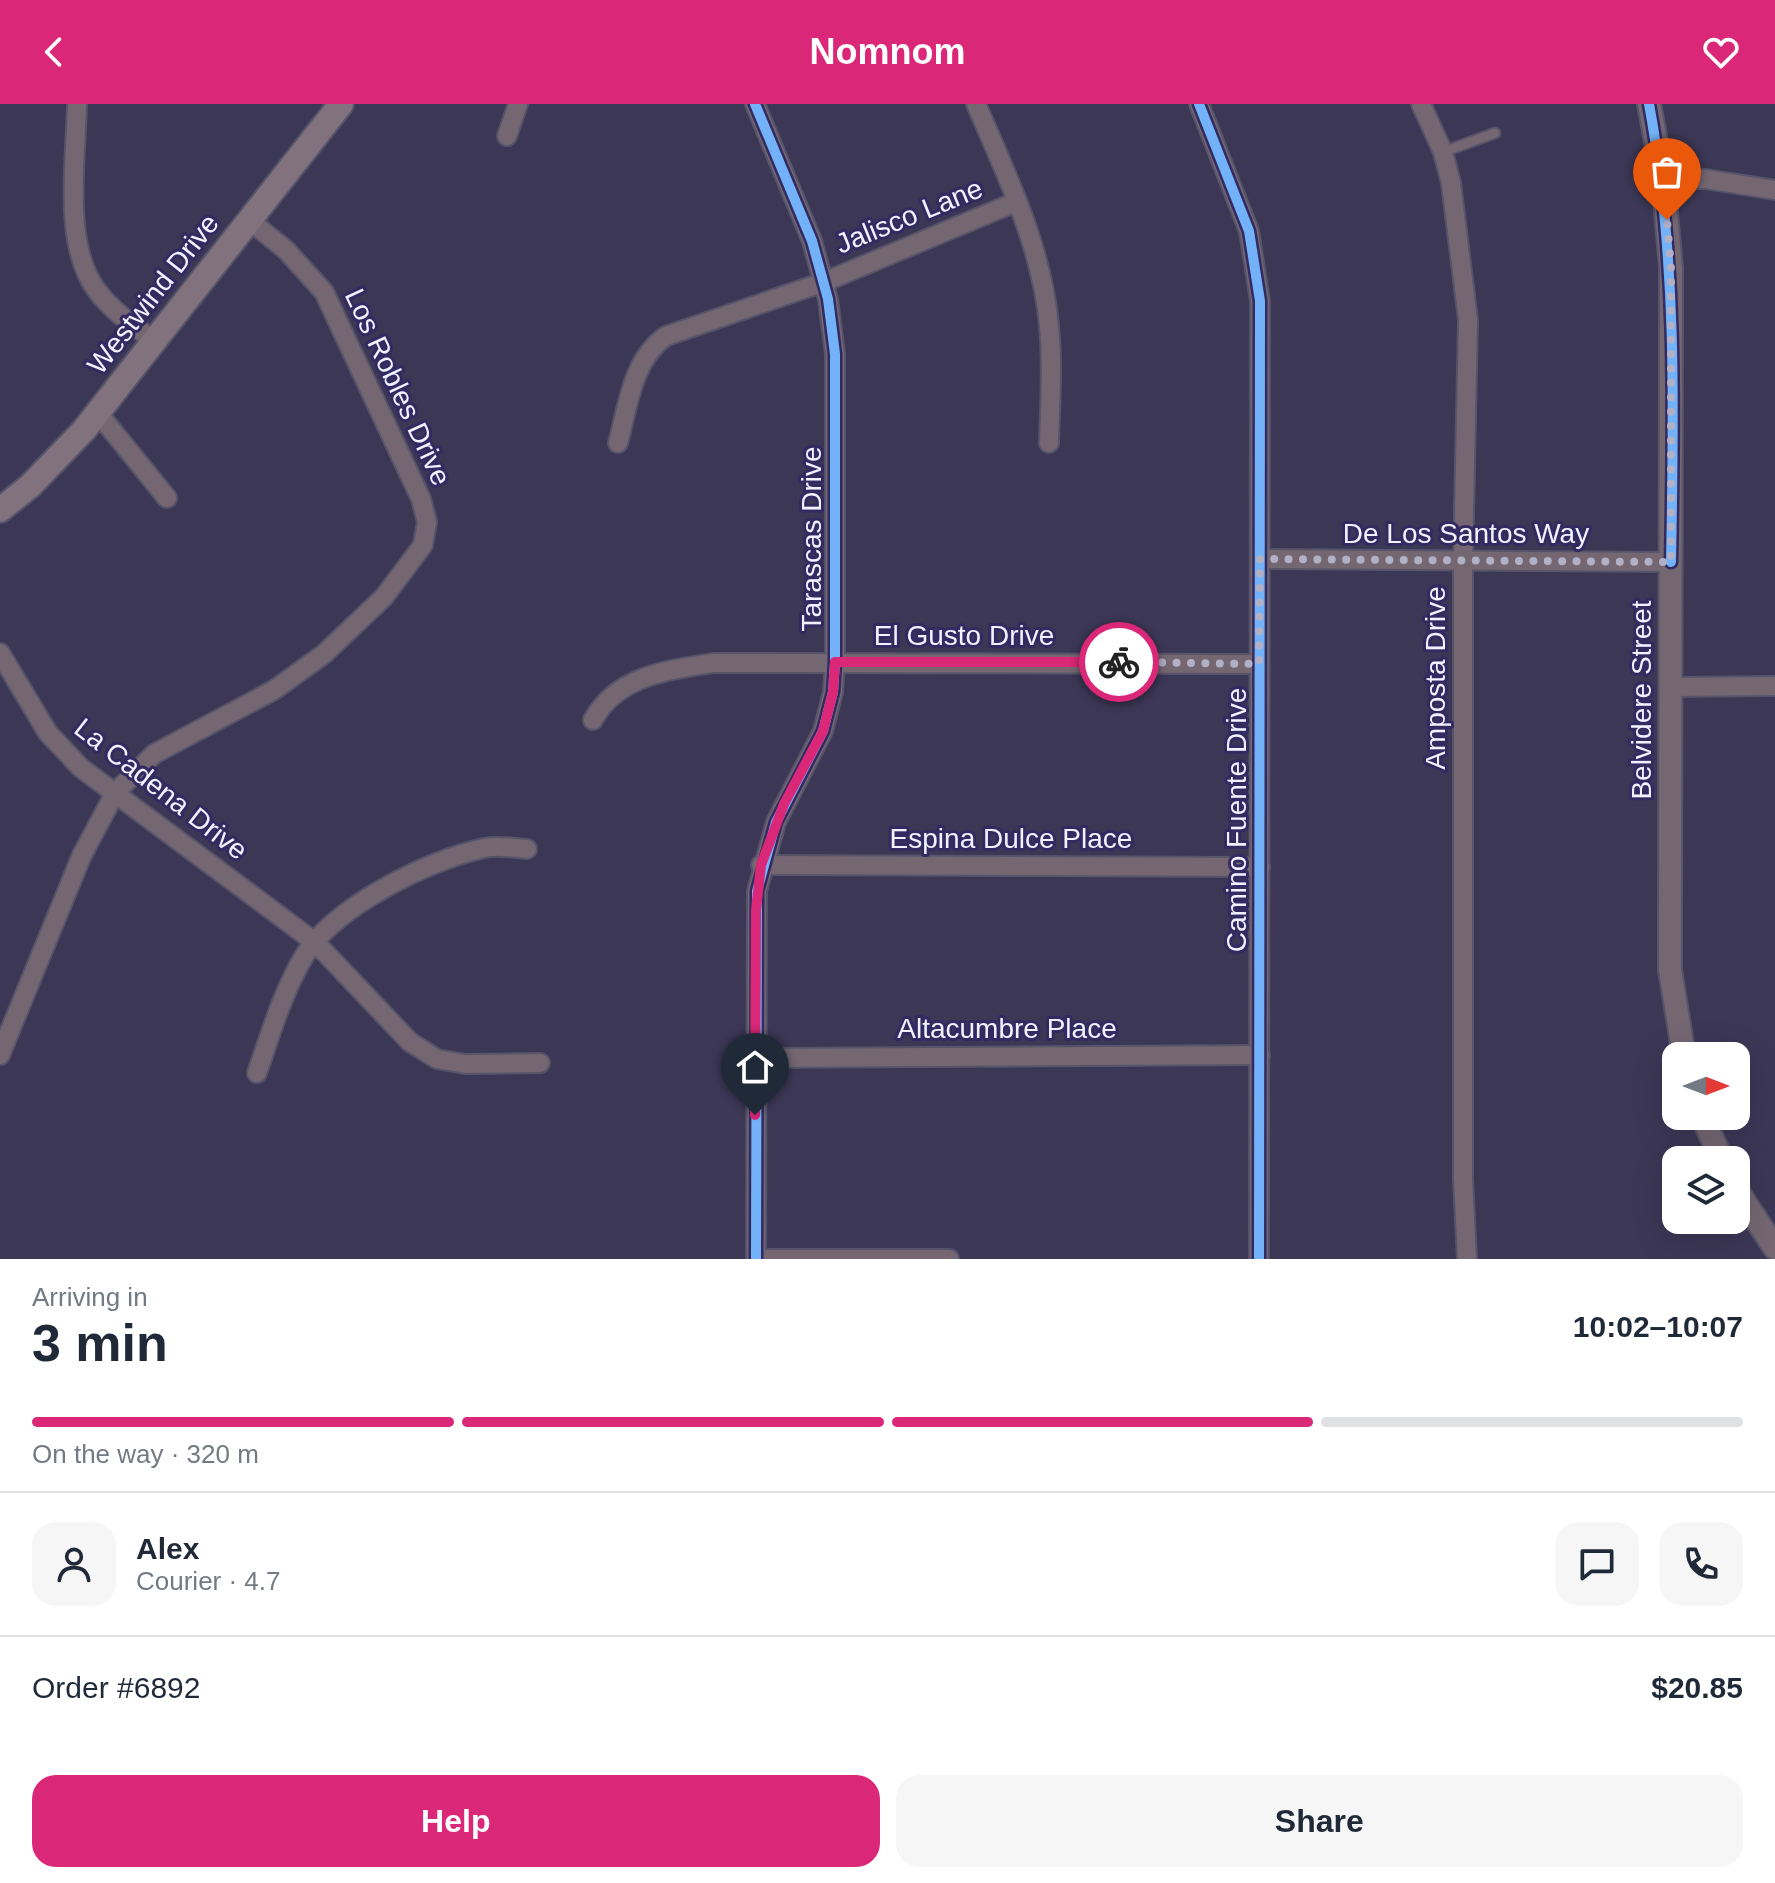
<!DOCTYPE html>
<meta charset="utf-8">
<style>
body{margin:0;font-family:Arial,sans-serif;background:#f6f6f7;color:#1f2937;height:100vh;display:flex;flex-direction:column;font-size:30px;white-space:nowrap}
*{box-sizing:border-box;margin:0}
p{font-size:26px;color:#747a83}
.icon{flex:none;width:44px;height:44px;fill:none;stroke:currentColor;stroke-width:2;stroke-linecap:round;stroke-linejoin:round}
.map{position:relative;height:1155px;overflow:hidden}
.drawer{display:flex;flex-direction:column;background:#fff;flex:1}
.drawer>*{flex:none}
.needle{width:52px;rotate:90deg}
.buttons{position:absolute;left:1662px;top:938px;display:grid;gap:16px}
.buttons a{display:grid;place-items:center;width:88px;height:88px;border-radius:16px;background:#fff;box-shadow:0 8px 32px #0002;font-size:40px}
.pin{position:absolute;display:grid;place-items:center;width:68px;height:68px;color:#fff;margin:-82px -34px;border-radius:50% 50% 50% 0;rotate:-45deg;box-shadow:0 0 8px #0007}
.pin .icon{rotate:45deg}
.courier{position:absolute;display:grid;place-items:center;width:80px;height:80px;margin:-40px;border:6px solid #db2777;border-radius:50%;background:#fff;color:#222;box-shadow:0 2px 10px #0007}
.headline em{font-style:normal;font-weight:700}
.headline div{display:flex;flex-direction:column-reverse}
.headline{display:flex;align-items:center;justify-content:space-between;height:136px;padding:0 32px}
h1{font-size:52px;font-weight:700;line-height:60px}
.bar{display:grid;grid-template-columns:repeat(4,1fr);gap:12px 8px;align-content:center;height:96px;padding:0 32px}
.bar i{height:10px;border-radius:6px;background:#e0e1e3}
.bar .on{background:#db2777}
.bar p{grid-column:span 4}
.line{display:flex;align-items:center;gap:20px;padding:0 32px;border-top:2px solid #e0e1e3}
.line div{flex:1}
.round{display:grid;place-items:center;flex:none;width:84px;height:84px;border-radius:24px;background:#f6f6f7}
.primary-button{display:flex;gap:16px;margin-top:auto;padding:16px 32px}
.primary-button a{flex:1;height:92px;border-radius:24px;background:#db2777;color:#fff;font-size:32px;font-weight:700;line-height:92px;text-align:center}
.primary-button a+a{background:#f6f6f7;color:#1f2937}
header{display:flex;justify-content:space-between;align-items:center;height:104px;padding:0 32px;background:#db2777;color:#fff;font-size:36px;font-weight:700}
.map>svg:first-child{display:block}
.lines{fill:none;stroke-linecap:round;stroke-linejoin:round}
.service-casing{stroke:#56546a;stroke-width:13}
.minor-casing{stroke:#56546a;stroke-width:22}
.tertiary-casing{stroke:#56546a;stroke-width:26}
.secondary-casing{stroke:#56546a;stroke-width:28}
.service{stroke:#746772;stroke-width:9}
.minor{stroke:#746772;stroke-width:18}
.tertiary{stroke:#746772;stroke-width:22}
.secondary{stroke:#82727e;stroke-width:24}
.cycleway-casing{stroke:#332a62;stroke-width:15}
.cycleway{stroke:#73b2f8;stroke-width:10}
.done{stroke:#b1b0c4;stroke-width:8;stroke-dasharray:0 14.4}
.route{stroke:#db2777;stroke-width:10}
.labels{text-anchor:middle;dominant-baseline:central;stroke-width:6;stroke-linejoin:round;paint-order:stroke}
.street-label{font-size:28px;fill:#f1f1ff;stroke:#332a62}
</style>
<header><svg class="icon" aria-label="back" viewBox="0 0 24 24"><path d="M15 5l-7 7 7 7"/></svg>Nomnom<svg class="icon" aria-label="heart" viewBox="0 0 24 24"><path d="M12 20l-8-8c-3-5 5-10 8-4 3-6 11-1 8 4z"/></svg></header>
<div class="map">
<svg width="1775" height="1155" viewBox="0 0 1775 1155">
<rect width="100%" height="100%" fill="#3b3755"/>
<g class="lines">
<defs>
<polyline id="service" points="1443,48 1495,29"/>
<g id="minor">
<path d="M77,0C76,55 62,143 98,188C113,208 135,222 154,237"/>
<polyline points="755,0 812,137 828,195 835,250 835,558 833,588 823,627 776,718 757,787 756,1155"/>
<path d="M976,0C1007,72 1042,143 1049,222C1053,260 1050,301 1049,339"/>
<polyline points="1199,0 1249,127 1260,197 1259,1155"/>
<polyline points="1421,0 1443,48 1451,79 1468,216 1463,457 1463,1075 1467,1155"/>
<polyline points="507,32 518,0"/>
<polyline points="1663,75 1705,75 1775,86"/>
<polyline points="98,309 167,394"/>
<path d="M618,339C628,302 632,256 666,232L824,178L1016,98"/>
<polyline points="1260,455 1671,458"/>
<polyline points="0,549 48,629 81,664 316,839 410,938 437,955 465,960 540,959"/>
<polyline points="1671,583 1775,582"/>
<path d="M593,616C617,572 667,566 713,559L1259,560"/>
<polyline points="761,761 1260,763"/>
<polyline points="0,951 82,751 115,689 154,650 274,586 324,550 384,493 423,441 427,418 421,395 324,188 286,146 249,116"/>
<polyline points="755,954 1260,951"/>
<path d="M257,969C270,931 283,888 303,854C334,802 427,757 484,744C497,741 514,744 527,745"/>
<polyline points="756,1155 949,1155"/>
</g>
<g id="tertiary">
<polyline points="1649,0 1663,75 1671,164 1670,866 1684,952"/>
<polyline points="1702,1012 1722,1056"/>
<polyline points="1736,1085 1775,1144"/>
</g>
<polyline id="secondary" points="0,406 30,382 84,326 341,0"/>
</defs>
<use href="#service" class="service-casing"/>
<use href="#minor" class="minor-casing"/>
<use href="#tertiary" class="tertiary-casing"/>
<use href="#secondary" class="secondary-casing"/>
<use href="#service" class="service"/>
<use href="#minor" class="minor"/>
<use href="#tertiary" class="tertiary"/>
<use href="#secondary" class="secondary"/>
<defs>
<g id="cycleway">
<polyline points="755,0 812,137 828,195 835,250 835,558 833,588 823,627 776,718 757,787 756,1155"/>
<polyline points="1199,0 1249,127 1260,197 1259,1155"/>
<path d="M1649,0C1677,151 1674,305 1671,458"/>
</g>
</defs>
<use href="#cycleway" class="cycleway-casing"/>
<use href="#cycleway" class="cycleway"/>
</g>
<g class="lines">
<polyline class="done" points="1119,558 1259,560 1260,455 1671,458 1671,164 1667,116"/>
<polyline class="route" points="755,1011 756,806 761,761 784,700 823,627 833,588 835,558 1119,558"/>
</g>
<g class="labels">
<g class="street-label">
<text transform="translate(909 112) rotate(-22)">Jalisco Lane</text>
<text transform="translate(153 190) rotate(-52)">Westwind Drive</text>
<text transform="translate(398 283) rotate(65)">Los Robles Drive</text>
<text x="1466" y="429">De Los Santos Way</text>
<text transform="translate(811 435) rotate(-90)">Tarascas Drive</text>
<text x="964" y="531">El Gusto Drive</text>
<text transform="translate(1435 574) rotate(-90)">Amposta Drive</text>
<text transform="translate(1641 596) rotate(-90)">Belvidere Street</text>
<text transform="translate(161 685) rotate(38)">La Cadena Drive</text>
<text transform="translate(1236 716) rotate(-90)">Camino Fuente Drive</text>
<text x="1011" y="734">Espina Dulce Place</text>
<text x="1007" y="924">Altacumbre Place</text>
</g>
</g>
</svg>
<div class="buttons">
<a><svg class="needle" viewBox="-14 -14 28 28"><path d="M0-13l5 13h-10z" fill="#e53935"/><path d="M0 13l5-13h-10z" fill="#747a83"/></svg></a>
<a><svg class="icon" aria-label="layers" viewBox="0 0 24 24"><path d="M12 4l9 5-9 5-9-5zM3 14l9 5 9-5"/></svg></a>
</div>
<div class="pin" style="left:1667px;top:116px;background:#ea580c"><svg class="icon" aria-label="bag" viewBox="0 0 24 24"><path d="M5 8h14l-1 12H6zM9 8a3 3 0 0 1 6 0"/></svg></div>
<div class="pin" style="left:755px;top:1011px;background:#1f2937"><svg class="icon" aria-label="home" viewBox="0 0 24 24"><path d="M3 11l9-7 9 7M6 9v11h12V9"/></svg></div>
<div class="courier" style="left:1119px;top:558px"><svg class="icon" aria-label="bike" viewBox="0 0 24 24"><circle cx="6" cy="16" r="4"/><circle cx="18" cy="16" r="4"/><path d="M6 16l4-8h5l3 8M10 8l3 8H6M13 5h3"/></svg></div>
</div>
<section class="drawer">
<div class="headline"><div><h1>3 min</h1><p>Arriving in</p></div><em>10:02–10:07</em></div>
<div class="bar"><i class="on"></i><i class="on"></i><i class="on"></i><i></i><p>On the way · 320 m</p></div>
<div class="line" style="height:144px"><a class="round"><svg class="icon" aria-label="person" viewBox="0 0 24 24"><circle cx="12" cy="8" r="4"/><path d="M4 21q1-7 8-7t8 7"/></svg></a><div><b>Alex</b><p>Courier · 4.7</p></div><a class="round"><svg class="icon" aria-label="chat" viewBox="0 0 24 24"><path d="M4 5h16v11H9l-5 4z"/></svg></a><a class="round"><svg class="icon" aria-label="phone" viewBox="0 0 24 24"><path d="M5 4h4l2 5-3 2q2 4 5 5l2-3 5 2v4C11 20 4 13 5 4z"/></svg></a></div>
<div class="line" style="height:104px"><div>Order #6892</div><b>$20.85</b></div>
<div class="primary-button"><a>Help</a><a>Share</a></div>
</section>
